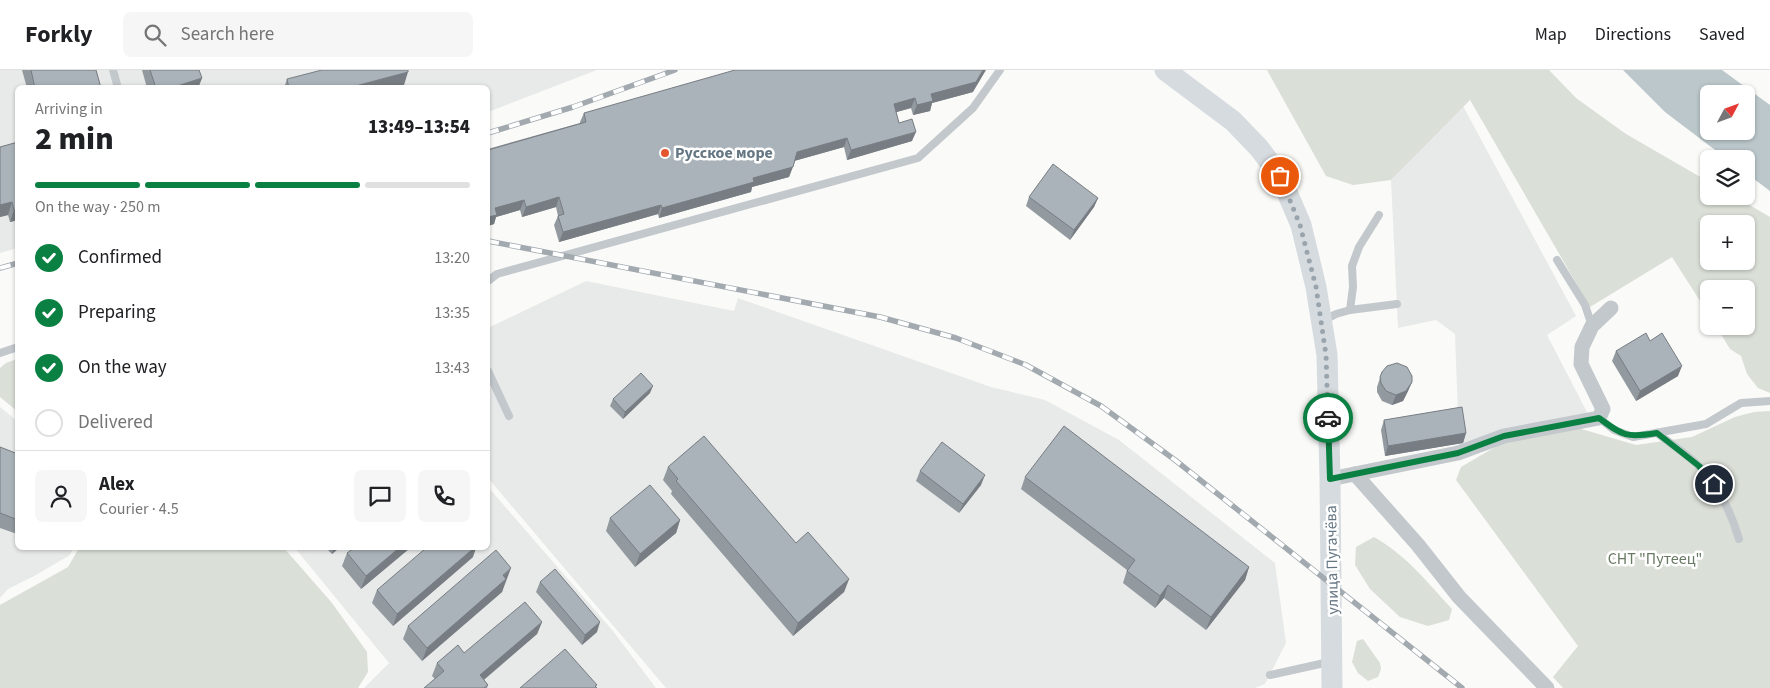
<!DOCTYPE html>
<meta charset="utf-8">
<style>
body{margin:0;font-family:"Source Sans 3",sans-serif;background:#f6f6f6;color:#202124;height:100vh;display:flex;flex-direction:column;font-size:19px;white-space:nowrap}
*{box-sizing:border-box;margin:0}
p{font-size:16px;color:#757577}
.icon{flex:none;width:28px;height:28px;fill:none;stroke:currentColor;stroke-width:2;stroke-linecap:round;stroke-linejoin:round}
.map{position:relative;flex:1;overflow:hidden}
.sheet{position:absolute;left:15px;top:15px;width:475px;height:465px;display:flex;flex-direction:column;background:#fff;border-radius:8px;box-shadow:0 1px 4px #0004}
.sheet>*{flex:none}
.needle{width:32px;rotate:49deg}
.tools{position:absolute;left:1700px;top:15px;display:grid;gap:10px}
.tools a{display:grid;place-items:center;width:55px;height:55px;border-radius:8px;background:#fff;box-shadow:0 1px 4px #0004;font-size:25px}
.pin{position:absolute;display:grid;place-items:center;width:42px;height:42px;color:#fff;margin:-21px;border:2px solid #fff;border-radius:50%;box-shadow:0 1px 5px #0007}
.courier{position:absolute;display:grid;place-items:center;width:50px;height:50px;margin:-25px;border:4px solid #0b8043;border-radius:50%;background:#fff;color:#222;box-shadow:0 1px 6px #0007}
.head em{font-style:normal;font-weight:800}
.head div{display:flex;flex-direction:column-reverse}
.head{display:flex;align-items:center;justify-content:space-between;height:85px;padding:0 20px}
h1{font-size:32px;font-weight:800;line-height:38px}
.bar{display:grid;grid-template-columns:repeat(4,1fr);gap:8px 5px;align-content:center;height:60px;padding:0 20px}
.bar i{height:6px;border-radius:4px;background:#e0e0e0}
.bar .current{background:#0b8043}
.bar p{grid-column:span 4}
.line{display:flex;align-items:center;gap:12px;padding:0 20px;border-top:1px solid #e0e0e0}
.line div{flex:1}
.round{display:grid;place-items:center;flex:none;width:52px;height:52px;border-radius:8px;background:#f6f6f6}
ol{padding:0 20px;list-style:none}
li{display:flex;align-items:center;gap:15px;height:55px}
li p{margin-inline-start:auto}
li .icon{padding:5px;border-radius:50%;background:#0b8043;color:#fff;stroke-width:4}
li:last-child{color:#757577}
li i{width:28px;height:28px;border:2px solid #e0e0e0;border-radius:50%}
header{display:flex;align-items:center;gap:30px;box-sizing:border-box;height:70px;padding:0 25px;background:#fff;border-bottom:1px solid #e0e0e0}
header strong{font-size:24px}
nav{display:flex;gap:28px;margin-inline-start:auto;font-size:18px}
.search{width:350px;height:45px;background:#f6f6f6;display:flex;align-items:center;gap:12px;box-sizing:border-box;padding:0 18px;border-radius:8px;color:#757577;font-size:19px}
.map>svg:first-child{display:block}
.built{fill:#e8e9e9}
.green{fill:#dadfd7;fill-rule:evenodd}
.water{fill:#bbc7cb;fill-rule:evenodd}
.lines{fill:none;stroke-linecap:round;stroke-linejoin:round}
.lane{stroke:#c3c8cc;stroke-width:8}
.street{stroke:#c3c8cc;stroke-width:15}
.secondary{stroke:#d6dbdf;stroke-width:21}
.rail-casing{stroke:#a2aab0;stroke-width:5.5}
.rail{stroke:#fff;stroke-width:4;stroke-dasharray:11;stroke-linecap:butt}
.wall{fill:#929a9f}
.shaded-wall{fill:#777d82}
.building{fill:#aab3b9;stroke:#777d82}
.done{stroke:#99a4ac;stroke-width:5;stroke-dasharray:0 9}
.route{stroke:#0b8043;stroke-width:6}
.poi-dot{fill:#e4572e;stroke:#fff;stroke-width:2}
.labels{text-anchor:middle;dominant-baseline:central;stroke-width:5;stroke-linejoin:round;paint-order:stroke}
.poi-label{font-size:16px;font-weight:bold;fill:#657683;stroke:#fff;text-anchor:start}
.park-label{font-size:16px;fill:#687a64;stroke:#fff}
.street-label{font-size:16px;fill:#657683;stroke:#fff}
</style>
<header>
<strong>Forkly</strong>
<div class="search"><svg class="icon" aria-label="search" viewBox="0 0 24 24"><circle cx="10" cy="10" r="6"/><path d="M15 15l6 6"/></svg>Search here</div>
<nav><a>Map</a><a>Directions</a><a>Saved</a></nav>
</header>
<div class="map">
<svg width="1770" height="618" viewBox="0 0 1770 618">
<rect width="100%" height="100%" fill="#fafaf8"/>
<g class="built">
<polygon points="0,0 597,0 488,42 488,18 18,18 17,178 0,183"/>
<polygon points="1463,36 1576,246 1547,265 1588,344 1463,373 1458,347 1455,264 1436,250 1398,258 1391,110"/>
<polygon points="586,211 734,241 738,228 991,317 1045,330 1119,370 1275,493 1286,573 1265,614 1255,618 666,618 488,408 488,258"/>
<polygon points="0,337 17,351 18,478 73,478 70,485 36,505 8,519 0,528"/>
<polygon points="488,417 613,561 656,618 364,618 389,593 295,478 488,478"/>
</g>
<g class="green">
<path d="M1267,0H1549L1576,28L1626,64L1709,112V126H1734L1770,147V323L1758,318L1747,304L1741,286L1730,279L1716,256H1746V219H1709V245L1672,187L1590,237L1470,30L1391,110L1353,115L1326,106ZM1709,154H1746V191H1709Z"/>
<polygon points="17,289 18,289 17,341 0,327 0,298 6,293"/>
<polygon points="1770,341 1770,618 1563,618 1553,607 1578,576 1456,410 1461,397 1502,373 1578,358 1636,375 1692,367 1735,347 1754,342"/>
<path d="M1374,467C1406,485 1428,513 1452,539L1449,550L1428,556L1400,547L1370,519L1355,495L1356,477Z"/>
<polygon points="79,478 284,478 332,533 367,582 368,602 358,618 0,618 0,535 68,497"/>
<polygon points="1363,569 1380,593 1381,599 1378,607 1368,611 1358,603 1352,592 1357,571"/>
</g>
<path class="water" d="M1623,0H1722L1770,35V121L1746,103V89H1727L1665,42ZM1709,24H1746V61H1709Z"/>
<g class="lines">
<g class="lane">
<polyline points="113,0 118,18"/>
<polyline points="1557,190 1585,235 1592,256"/>
<polyline points="488,211 497,204 918,88 973,38 1000,0"/>
<polyline points="1350,240 1397,234"/>
<polyline points="1323,251 1336,244 1350,240 1353,217 1352,196 1359,177 1379,145"/>
<polyline points="0,283 18,277"/>
<polyline points="488,301 509,346"/>
<polyline points="1599,348 1614,360 1633,367 1706,354 1741,333 1770,331"/>
<path d="M1657,363C1671,374 1687,384 1700,397C1720,418 1731,442 1739,469"/>
<polyline points="1270,605 1329,592"/>
</g>
<g class="street">
<polyline points="1355,404 1418,475 1459,527 1547,618"/>
<polyline points="1330,409 1458,383 1504,366 1599,348 1603,339 1581,294 1582,277 1592,256 1611,238"/>
</g>
<polyline class="secondary" points="1165,0 1233,51 1259,78 1280,106 1301,155 1316,217 1327,285 1330,409 1332,618"/>
<defs>
<g id="rail">
<polyline points="488,63 573,37 675,0"/>
<polyline points="488,171 880,247 956,268 1026,295 1101,336 1175,390 1462,618"/>
<polyline points="0,198 18,193"/>
</g>
</defs>
<use href="#rail" class="rail-casing"/>
<use href="#rail" class="rail"/>
</g>
<g class="wall">
<polygon points="22,0 96,0 101,18 27,18"/>
<polygon points="142,0 199,0 202,8 198,18 147,18"/>
<polygon points="287,9 404,15 392,18 284,18"/>
<polygon points="973,22 932,33 930,41 913,45 911,38 896,42 899,53 912,71 847,90 844,77 794,91 789,107 752,117 751,122 659,148 658,144 559,172 554,155 558,146 556,137 522,147 520,140 496,147 494,154 488,156 488,79 580,53 580,52 584,43"/>
<polygon points="18,72 18,150 10,152 8,145 0,147 0,77"/>
<polygon points="1029,127 1098,128 1094,137 1070,170 1026,136"/>
<polygon points="1650,271 1678,306 1636,331 1612,291 1616,281"/>
<polygon points="1382,302 1412,312 1408,321 1403,331 1392,335 1382,331 1377,322 1377,317"/>
<polygon points="650,323 623,349 610,336 613,329"/>
<polygon points="1384,350 1466,363 1463,373 1385,386 1381,360"/>
<polygon points="0,377 18,384 17,464 0,458"/>
<polygon points="668,397 796,473 849,509 844,522 793,566 671,424 672,421 663,410"/>
<polygon points="920,401 981,415 959,443 916,411"/>
<polygon points="1025,407 1249,497 1245,510 1206,560 1164,528 1155,538 1123,513 1127,500 1021,419"/>
<polygon points="610,448 680,450 676,463 635,497 606,461"/>
<polygon points="326,478 339,478 332,484"/>
<polygon points="410,478 361,519 342,496 347,483"/>
<polygon points="473,487 393,556 372,533 377,520"/>
<polygon points="507,511 505,512 502,522 422,591 403,569 408,556"/>
<polygon points="540,512 597,562 582,575 536,522"/>
<polygon points="542,552 537,564 484,610 488,615 487,618 424,618 435,609 432,606 437,593 464,583"/>
</g>
<g class="shaded-wall">
<polygon points="983,0 986,0 973,22 932,33 930,41 913,45 917,35 931,24"/>
<polygon points="408,2 404,15 392,18 348,18"/>
<polygon points="202,8 198,18 171,18"/>
<polygon points="915,28 911,38 890,44 894,34"/>
<polygon points="916,62 912,71 847,90 851,80"/>
<polygon points="847,68 844,77 794,91 797,82"/>
<polygon points="793,97 789,107 752,117 751,122 659,148 662,138 753,108"/>
<polygon points="559,127 556,137 522,147 526,137"/>
<polygon points="1098,128 1094,137 1070,170 1074,160"/>
<polygon points="524,130 520,140 496,147 494,154 488,156 488,147 495,138"/>
<polygon points="12,132 8,145 0,147 0,135"/>
<polygon points="661,135 658,144 559,172 563,162"/>
<polygon points="18,139 18,150 10,152 14,140"/>
<polygon points="1682,296 1678,306 1636,331 1640,321"/>
<polygon points="1412,312 1408,321 1403,331 1392,335 1396,325"/>
<polygon points="653,316 650,323 623,349 625,342"/>
<polygon points="1466,363 1463,373 1385,386 1388,376"/>
<polygon points="985,405 981,415 959,443 963,434"/>
<polygon points="680,450 676,463 635,497 640,484"/>
<polygon points="334,478 339,478 332,484"/>
<polygon points="399,478 410,478 361,519 366,506"/>
<polygon points="470,478 476,478 473,487 393,556 397,544"/>
<polygon points="1249,497 1245,510 1206,560 1211,547"/>
<polygon points="511,498 502,522 422,591 427,578"/>
<polygon points="849,509 844,522 793,566 798,553"/>
<polygon points="1168,515 1164,528 1155,538 1160,526"/>
<polygon points="542,552 537,564 475,617 480,605"/>
<polygon points="600,552 597,562 582,575 585,565"/>
</g>
<g class="building">
<polygon points="31,0 96,0 101,18 35,18"/>
<polygon points="150,0 199,0 202,8 171,18 156,18"/>
<polygon points="322,0 408,0 408,2 348,18 289,18 287,9"/>
<polygon points="735,0 983,0 976,12 931,24 933,31 917,35 915,28 894,34 899,53 912,49 916,62 851,80 847,68 797,82 793,97 753,108 754,112 662,138 661,135 563,162 558,146 564,144 559,127 526,137 524,130 495,138 497,145 488,147 488,80 586,52 584,43"/>
<polygon points="18,72 18,139 14,140 12,132 0,135 0,77"/>
<polygon points="1053,94 1098,128 1074,160 1029,127"/>
<polygon points="1646,263 1650,271 1662,263 1682,296 1640,321 1616,281"/>
<polygon points="1397,293 1407,297 1412,306 1412,312 1406,321 1396,325 1386,321 1381,313 1380,307 1382,302 1387,296"/>
<polygon points="641,303 653,316 625,342 613,329"/>
<polygon points="1462,337 1466,363 1388,376 1384,350"/>
<polygon points="1064,356 1249,497 1211,547 1168,515 1160,526 1127,501 1135,490 1025,407"/>
<polygon points="704,366 796,473 808,462 849,509 798,553 676,411 678,409 668,397"/>
<polygon points="942,372 985,405 963,434 920,401"/>
<polygon points="0,377 18,384 18,450 0,443"/>
<polygon points="650,415 680,450 640,484 610,448"/>
<polygon points="354,478 399,478 366,506 347,483"/>
<polygon points="426,478 474,478 397,544 377,520"/>
<polygon points="496,480 511,498 503,505 506,509 427,578 408,556"/>
<polygon points="555,499 600,552 585,565 540,512"/>
<polygon points="525,532 542,552 480,605 488,615 484,618 424,618 444,601 437,593 458,575 464,583"/>
<polygon points="565,579 597,615 595,616 597,618 520,618"/>
</g>
<g class="lines">
<polyline class="done" points="1280,106 1300,155 1316,217 1326,285 1328,348"/>
<path class="route" d="M1328,348L1330,409L1458,383L1504,366L1599,348C1623,366 1627,368 1657,363L1699,396L1714,414"/>
</g>
<circle class="poi-dot" cx="665" cy="83" r="5"/>
<g class="labels">
<g class="poi-label">
<text x="675" y="83">Русское море</text>
</g>
<g class="park-label">
<text x="1655" y="489">СНТ "Путеец"</text>
</g>
<g class="street-label">
<text transform="translate(1332 490) rotate(-91)">улица Пугачёва</text>
</g>
</g>
</svg>
<div class="tools">
<a><svg class="needle" viewBox="-14 -14 28 28"><path d="M0-13l5 13h-10z" fill="#e53935"/><path d="M0 13l5-13h-10z" fill="#757577"/></svg></a>
<a><svg class="icon" aria-label="layers" viewBox="0 0 24 24"><path d="M12 4l9 5-9 5-9-5zM3 14l9 5 9-5"/></svg></a>
<a>+</a>
<a>−</a>
</div>
<div class="pin" style="left:1280px;top:106px;background:#ea580c"><svg class="icon" aria-label="bag" viewBox="0 0 24 24"><path d="M5 8h14l-1 12H6zM9 8a3 3 0 0 1 6 0"/></svg></div>
<div class="pin" style="left:1714px;top:414px;background:#1f2937"><svg class="icon" aria-label="home" viewBox="0 0 24 24"><path d="M3 11l9-7 9 7M6 9v11h12V9"/></svg></div>
<div class="courier" style="left:1328px;top:348px"><svg class="icon" aria-label="car" viewBox="0 0 24 24"><path d="M5 17H2v-5l4-1 3-4h7l3 4 3 1v5h-3M9 17h6M6 11h13"/><circle cx="7" cy="17" r="2"/><circle cx="17" cy="17" r="2"/></svg></div>
<section class="sheet">
<div class="head"><div><h1>2 min</h1><p>Arriving in</p></div><em>13:49–13:54</em></div>
<div class="bar"><i class="current"></i><i class="current"></i><i class="current"></i><i></i><p>On the way · 250 m</p></div>
<ol>
<li><svg class="icon" aria-label="check" viewBox="0 0 24 24"><path d="M5 12l5 5 9-10"/></svg>Confirmed<p>13:20</p></li>
<li><svg class="icon" aria-label="check" viewBox="0 0 24 24"><path d="M5 12l5 5 9-10"/></svg>Preparing<p>13:35</p></li>
<li><svg class="icon" aria-label="check" viewBox="0 0 24 24"><path d="M5 12l5 5 9-10"/></svg>On the way<p>13:43</p></li>
<li><i></i>Delivered</li>
</ol>
<div class="line" style="height:90px"><a class="round"><svg class="icon" aria-label="person" viewBox="0 0 24 24"><circle cx="12" cy="8" r="4"/><path d="M4 21q1-7 8-7t8 7"/></svg></a><div><b>Alex</b><p>Courier · 4.5</p></div><a class="round"><svg class="icon" aria-label="chat" viewBox="0 0 24 24"><path d="M4 5h16v11H9l-5 4z"/></svg></a><a class="round"><svg class="icon" aria-label="phone" viewBox="0 0 24 24"><path d="M5 4h4l2 5-3 2q2 4 5 5l2-3 5 2v4C11 20 4 13 5 4z"/></svg></a></div>
</section>
</div>
